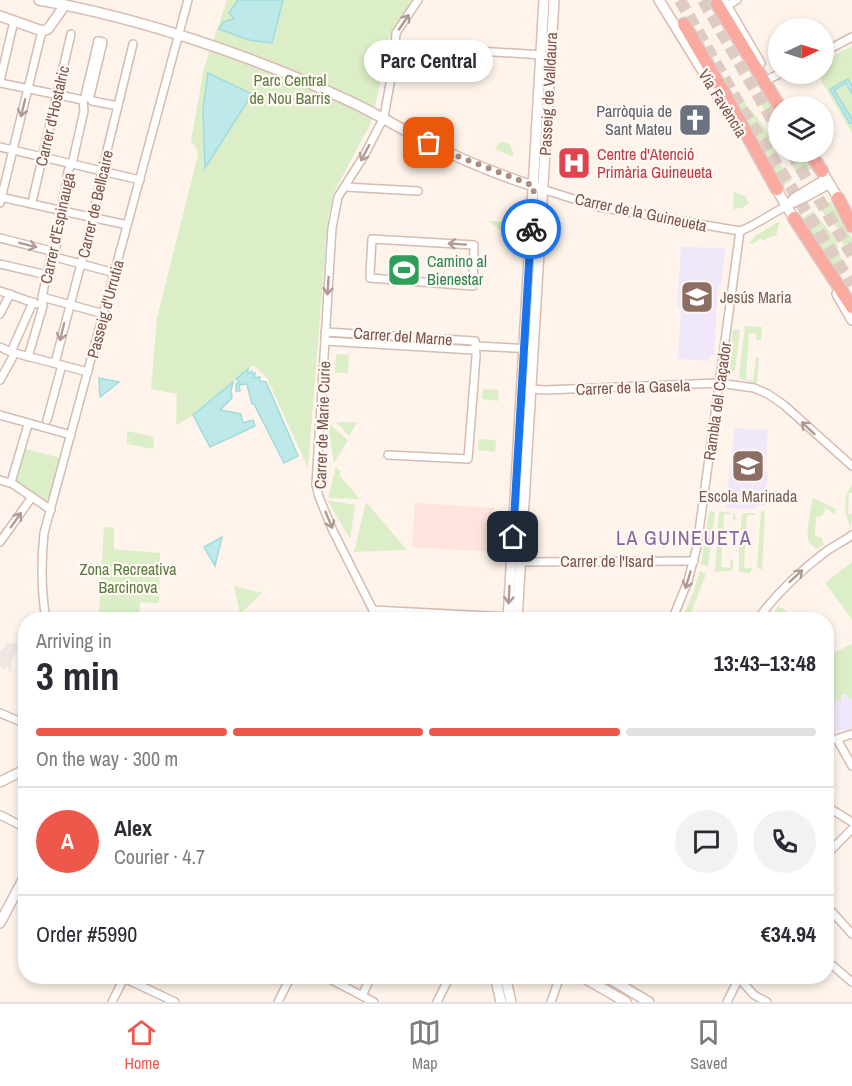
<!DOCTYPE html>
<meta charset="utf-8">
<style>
body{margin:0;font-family:"Archivo Narrow",sans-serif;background:#f2f2f3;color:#2b2b33;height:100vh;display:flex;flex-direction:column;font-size:22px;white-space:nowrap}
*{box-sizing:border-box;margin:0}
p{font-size:20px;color:#7c7c81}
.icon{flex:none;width:33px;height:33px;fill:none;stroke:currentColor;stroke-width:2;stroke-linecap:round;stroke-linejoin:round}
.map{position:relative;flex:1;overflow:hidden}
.side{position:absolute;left:18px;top:612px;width:816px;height:372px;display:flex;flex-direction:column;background:#fff;border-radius:24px;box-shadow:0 3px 9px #0003}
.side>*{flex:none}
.needle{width:39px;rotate:86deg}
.fabs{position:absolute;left:768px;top:18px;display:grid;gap:12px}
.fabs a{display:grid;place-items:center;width:66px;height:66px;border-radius:50%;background:#fff;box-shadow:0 3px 9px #0003;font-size:30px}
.pin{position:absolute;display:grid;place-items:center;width:51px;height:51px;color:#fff;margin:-26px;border-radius:12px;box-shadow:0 3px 9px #0006}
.courier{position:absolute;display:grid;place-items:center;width:60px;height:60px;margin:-30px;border:4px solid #1a73e8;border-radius:50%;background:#fff;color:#222;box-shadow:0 2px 8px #0007}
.bubble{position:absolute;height:42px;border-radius:21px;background:#fff;box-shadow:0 3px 9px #0003;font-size:20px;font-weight:700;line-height:42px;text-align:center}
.headline em{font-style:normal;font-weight:700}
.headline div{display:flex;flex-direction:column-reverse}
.headline{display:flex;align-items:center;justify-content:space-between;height:102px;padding:0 18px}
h1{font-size:39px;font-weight:700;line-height:45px}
.bar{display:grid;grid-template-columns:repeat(4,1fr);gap:9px 6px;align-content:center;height:72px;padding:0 18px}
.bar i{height:8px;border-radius:4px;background:#e1e1e2}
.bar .on{background:#ee584a}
.bar p{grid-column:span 4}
.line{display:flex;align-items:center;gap:15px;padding:0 18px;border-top:2px solid #e1e1e2}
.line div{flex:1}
.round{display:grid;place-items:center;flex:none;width:63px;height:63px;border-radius:32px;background:#f2f2f3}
.tab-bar{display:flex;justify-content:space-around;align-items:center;height:84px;border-top:2px solid #e1e1e2;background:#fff;font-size:16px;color:#7c7c81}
.tab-bar a{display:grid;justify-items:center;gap:3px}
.tab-bar .on{color:#ee584a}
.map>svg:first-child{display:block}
.commercial{fill:#fee3de}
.industrial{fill:#efe7e3}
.education{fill:#f1e7fb}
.green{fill:#dceec7}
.water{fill:#bde9ea;stroke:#a2dbdc;stroke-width:1.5}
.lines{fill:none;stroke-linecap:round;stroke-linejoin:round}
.highway-tunnel{stroke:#deccc3;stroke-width:12;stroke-dasharray:12 6;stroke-linecap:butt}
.street-casing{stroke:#d4bcb1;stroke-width:10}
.secondary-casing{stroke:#dabdb1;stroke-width:12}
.highway-casing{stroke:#dad0cd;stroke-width:15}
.street{stroke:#fff;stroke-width:7}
.secondary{stroke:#fff;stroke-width:9}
.highway{stroke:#fbaa9f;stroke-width:12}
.oneway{stroke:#b09a93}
.done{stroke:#aa8d83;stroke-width:6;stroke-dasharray:0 10.8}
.route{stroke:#1a73e8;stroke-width:8}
.labels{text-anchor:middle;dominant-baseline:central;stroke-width:4.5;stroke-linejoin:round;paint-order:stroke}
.park-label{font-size:16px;fill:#597c3f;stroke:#fff8f3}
.street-label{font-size:16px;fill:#7c564b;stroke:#fff8f3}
.worship-label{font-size:16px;fill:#5b616d;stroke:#fff8f3;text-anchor:end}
.health-label{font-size:16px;fill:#be3a42;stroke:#fff8f3;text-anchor:start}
.leisure-label{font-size:16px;fill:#27864d;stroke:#fff8f3;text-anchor:start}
.education-label{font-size:16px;fill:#785e54;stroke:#fff8f3;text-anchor:start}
.quarter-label{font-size:20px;letter-spacing:1.5px;fill:#84679e;stroke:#fff8f3}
</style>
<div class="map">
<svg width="852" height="1002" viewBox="0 0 852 1002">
<rect width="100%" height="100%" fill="#fef4eb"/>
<polygon class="commercial" points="415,503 494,508 491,552 412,547"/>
<polygon class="industrial" points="8,643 17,644 17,651 11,661 11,674 7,667 3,670 0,665 0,651"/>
<g class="education">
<polygon points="681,247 725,248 721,286 718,287 714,355 710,355 710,361 678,359 681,308 677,308"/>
<polygon points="735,428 768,430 765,472 768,472 765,506 756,505 755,509 725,508"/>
<polygon points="847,694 850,698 852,698 852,728 827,734 826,702 830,706"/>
</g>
<g class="green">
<polygon points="227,0 412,0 388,40 389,45 371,123 334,192 328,217 308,468 267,378 253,365 189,418 176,425 177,394 151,389 157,318 198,155 197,149 191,141 204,68"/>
<polygon points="852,46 852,133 817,74 824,74 824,60"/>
<polygon points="744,100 747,107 753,112 772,138 766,140 776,151 773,155 792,180 783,186 734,106"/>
<polygon points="770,100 778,114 778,135 761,104"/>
<polygon points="500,142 509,143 513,152 513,157 495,149"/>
<polygon points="786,152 801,152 811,169 798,177"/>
<polygon points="734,192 745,196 749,203 742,208 733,209"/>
<polygon points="830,201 852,238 852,257 846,247 835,235 840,231 818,207"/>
<polygon points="813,211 836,239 842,263 838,270 848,296 802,218"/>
<polygon points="488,221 510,222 509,237"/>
<polygon points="780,221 776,236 767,238 765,240 760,239 753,244 749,243 756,235"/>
<polygon points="745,326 762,327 761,340 756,340 756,333 749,333 746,380 753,381 756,357 759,358 757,383 755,384 739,378"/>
<polygon points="733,330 740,330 735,371 728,371"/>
<polygon points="336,354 349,355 348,373 335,373"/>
<polygon points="483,389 499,390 498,401 482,399"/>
<polygon points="327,422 348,440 334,463"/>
<polygon points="336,422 357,422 349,436"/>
<polygon points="127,431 154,437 153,449 127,444"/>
<polygon points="479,439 496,440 495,452 478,450"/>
<polygon points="21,448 65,459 51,510 13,484"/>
<polygon points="336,467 341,472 339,475 360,499 328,498"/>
<path d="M852,485V493H849L848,514H852L851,529C845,514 841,499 852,485Z"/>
<path d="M813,498L836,509L834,514L826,508L822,516L816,517L815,536L821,537L824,545L816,549C814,547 811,545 809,542C805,533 811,508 813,498Z"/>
<polygon points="327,500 355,505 350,539"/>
<polygon points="366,502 407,550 354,552"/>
<polygon points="765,510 762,570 757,567 761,512"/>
<polygon points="709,511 715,512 708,566 701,565"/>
<polygon points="719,511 736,514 735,521 733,521 733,514 724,514 721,567 730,568 731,560 733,560 733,568 730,571 715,572"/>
<polygon points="747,513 755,513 755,515 747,515 744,568 752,568 750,573 739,572 739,545 742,514"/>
<polygon points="104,527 114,528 114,549 160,553 159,603 140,602 139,619 107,619 107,615 99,612"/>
<polygon points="852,562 852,619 825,583"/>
<polygon points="700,571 706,574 689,618 683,616 693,593"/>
<polygon points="234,586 262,593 240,614"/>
<polygon points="778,606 800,619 770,619"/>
<polygon points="852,644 852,698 850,698 847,694 842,695 841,699 836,701 834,705 830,706 827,702 827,656"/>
</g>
<g class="water">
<polygon points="238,0 283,0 272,43 249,40 219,29 223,22 234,19 229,13"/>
<polygon points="208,73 252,94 205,168 203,109"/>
<polygon points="848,79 852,86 852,94 846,83 834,90 852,119 852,123 850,124 830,89"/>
<polygon points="248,369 248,374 252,371 253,374 255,373 254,378 260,377 259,381 266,382 298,456 284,463 254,404 252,404 247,384 239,385 240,391 236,391 236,384 240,382 236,379"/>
<polygon points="99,378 119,382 100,397"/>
<polygon points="233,382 231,391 232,398 220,410 241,414 243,423 253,420 255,426 210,447 193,415"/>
<polygon points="222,537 215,566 204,547"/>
</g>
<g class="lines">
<g class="highway-tunnel">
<polyline points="680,0 739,104 852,285"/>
<polyline points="703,0 778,130"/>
<polyline points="791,152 852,255"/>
</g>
<defs>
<g id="street">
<polyline points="727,6 737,0"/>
<polyline points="396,46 528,54 541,55 544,59"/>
<polyline points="824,52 852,37"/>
<polyline points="769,79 779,74"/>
<polyline points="0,81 14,21"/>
<polyline points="0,83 83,100 88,96 92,101 118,106"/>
<polyline points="85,96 98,41"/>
<polyline points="90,96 103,42 98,41"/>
<polyline points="0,147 140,180"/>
<polyline points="345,187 418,191"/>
<polyline points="542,189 599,207 740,231"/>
<polyline points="0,197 59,210"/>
<polyline points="33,198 71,34"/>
<polyline points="0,203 42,31"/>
<polyline points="787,206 793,198 826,178"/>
<polyline points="67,212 123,224"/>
<path d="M740,231C757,225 771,213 787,206C803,200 814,193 830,184"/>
<polyline points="0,238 55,252"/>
<polyline points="51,256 115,273"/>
<polyline points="0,264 47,275"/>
<polyline points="370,278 473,286 474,245 372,239 370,274"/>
<polyline points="0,291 37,304"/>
<polyline points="42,297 104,314"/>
<polyline points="0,314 10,294"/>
<polyline points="325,332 475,341 476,356 468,459 388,455"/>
<polyline points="325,341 474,350"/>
<polyline points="475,346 533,349"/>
<polyline points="0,347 11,352 88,372"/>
<polyline points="11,352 33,302"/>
<polyline points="28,357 43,306 42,297 51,256 55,252 68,171 72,164 84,111 83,100"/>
<polyline points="55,363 93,218 102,171 133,44"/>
<polyline points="0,380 15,353"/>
<polyline points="531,389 545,390 719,383 754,388 768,394 784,405 852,466"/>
<polyline points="0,415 71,435"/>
<polyline points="47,420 62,365"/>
<polyline points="12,479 27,428"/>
<polyline points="0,480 13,484 51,510"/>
<polyline points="0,542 32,497"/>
<polyline points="521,562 694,561"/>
<polyline points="373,610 333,531 319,497 316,485 332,228 338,197 365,154 384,117 394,61 396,33 418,0"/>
<polyline points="373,610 508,617"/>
<path d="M46,620C41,590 41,562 44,533L188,0"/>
<polyline points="672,620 688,581 697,546 740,231"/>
<path d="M757,620C776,594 799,572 824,553C833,546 843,542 852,535"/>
<polyline points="0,713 26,724"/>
<polyline points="837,739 852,766"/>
<polyline points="826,742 852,734"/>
<polyline points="826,806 852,822"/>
<polyline points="0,815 26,828"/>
<polyline points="826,855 852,829"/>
<polyline points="826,905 852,934"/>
<polyline points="826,960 852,982"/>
<polyline points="324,976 374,1002"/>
<polyline points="737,976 754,995 767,1002"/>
<polyline points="124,978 175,1002"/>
<polyline points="362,996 371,976"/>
<polyline points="112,1002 125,976"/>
<polyline points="278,1002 291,976"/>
<polyline points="437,1002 450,976"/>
<polyline points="551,1002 560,976"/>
<polyline points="727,1002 740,976"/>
</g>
<g id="secondary">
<path d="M39,0C141,18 253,56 347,100C369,110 390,122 411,134C451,155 494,174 537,187"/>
<polyline points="659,0 731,117"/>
<polyline points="723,0 760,63"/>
<polyline points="0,16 42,31 48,29 65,5"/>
<polyline points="819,166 841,203"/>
<polyline points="774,185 796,222"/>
<polyline points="837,294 852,320"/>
<polyline points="508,620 544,0"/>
<polyline points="517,620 554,0"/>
<polyline points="0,782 26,769"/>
<polyline points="0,923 26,874"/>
<polyline points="495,976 501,1002"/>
<polyline points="505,976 511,1002"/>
<polyline points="581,976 626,1002"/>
<polyline points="605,976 649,1002"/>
</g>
<g id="highway">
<polyline points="717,4 779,106"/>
<polyline points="684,24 723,91 777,189"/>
<polyline points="809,152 822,171"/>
<polyline points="838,198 852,226"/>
<polyline points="794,218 852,307"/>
</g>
</defs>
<use href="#street" class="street-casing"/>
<use href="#secondary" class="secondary-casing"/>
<use href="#highway" class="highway-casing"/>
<use href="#street" class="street"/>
<use href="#secondary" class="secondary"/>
<use href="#highway" class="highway"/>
</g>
<defs><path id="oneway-shaft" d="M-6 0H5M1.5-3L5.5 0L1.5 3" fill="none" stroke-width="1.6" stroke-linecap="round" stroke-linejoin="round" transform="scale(1.5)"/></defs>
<g class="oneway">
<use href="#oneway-shaft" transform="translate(404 22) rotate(-56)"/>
<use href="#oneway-shaft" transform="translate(23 108) rotate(104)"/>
<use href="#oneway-shaft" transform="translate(365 153) rotate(118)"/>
<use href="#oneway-shaft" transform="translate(457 244) rotate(-176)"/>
<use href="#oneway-shaft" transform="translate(28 245) rotate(14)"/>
<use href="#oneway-shaft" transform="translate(328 286) rotate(94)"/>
<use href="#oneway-shaft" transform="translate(62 332) rotate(104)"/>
<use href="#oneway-shaft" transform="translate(808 428) rotate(-137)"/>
<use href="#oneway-shaft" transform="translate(16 520) rotate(-55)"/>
<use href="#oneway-shaft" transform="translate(329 520) rotate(67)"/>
<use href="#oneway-shaft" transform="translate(796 576) rotate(-43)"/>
<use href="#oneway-shaft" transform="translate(688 580) rotate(107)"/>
<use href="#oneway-shaft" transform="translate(509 595) rotate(93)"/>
</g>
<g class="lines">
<polyline class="done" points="429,143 447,152 534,186 531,229"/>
<polyline class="route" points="513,537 531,229"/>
</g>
<defs>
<symbol id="church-square" viewBox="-11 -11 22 22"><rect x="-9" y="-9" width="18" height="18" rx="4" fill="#6b7280" stroke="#fff8f3"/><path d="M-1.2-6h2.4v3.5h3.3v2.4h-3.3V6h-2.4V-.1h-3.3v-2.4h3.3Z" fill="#fff"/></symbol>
<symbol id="hospital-square" viewBox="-11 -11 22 22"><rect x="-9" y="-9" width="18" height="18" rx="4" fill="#e0444e" stroke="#fff8f3"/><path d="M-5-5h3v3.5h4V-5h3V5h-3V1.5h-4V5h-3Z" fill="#fff"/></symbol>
<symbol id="stadium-square" viewBox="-11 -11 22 22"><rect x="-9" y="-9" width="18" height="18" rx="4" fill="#2e9e5b" stroke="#fff8f3"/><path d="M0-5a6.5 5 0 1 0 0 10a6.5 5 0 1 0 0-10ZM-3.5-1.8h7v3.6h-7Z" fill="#fff"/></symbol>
<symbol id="school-square" viewBox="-11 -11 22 22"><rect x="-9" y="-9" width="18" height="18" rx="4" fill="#8d6e63" stroke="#fff8f3"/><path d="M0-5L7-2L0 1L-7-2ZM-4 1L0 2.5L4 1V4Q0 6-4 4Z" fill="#fff"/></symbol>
</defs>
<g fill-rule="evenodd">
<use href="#church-square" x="676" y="101" width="38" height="38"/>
<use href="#hospital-square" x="555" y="144" width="38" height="38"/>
<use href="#stadium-square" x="385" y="251" width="38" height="38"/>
<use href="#school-square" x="678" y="278" width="38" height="38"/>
<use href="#school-square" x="729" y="447" width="38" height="38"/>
</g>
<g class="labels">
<g class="park-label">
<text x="290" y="80">Parc Central<tspan x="290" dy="18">de Nou Barris</tspan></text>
<text x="128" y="569">Zona Recreativa<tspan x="128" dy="18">Barcinova</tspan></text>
</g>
<g class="street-label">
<text transform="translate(548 94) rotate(-87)">Passeig de Valldaura</text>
<text transform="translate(723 103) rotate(58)">Via Favència</text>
<text transform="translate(52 116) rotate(-77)">Carrer d'Hostalric</text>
<text transform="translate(95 204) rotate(-77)">Carrer de Bellcaire</text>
<text transform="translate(641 212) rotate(12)">Carrer de la Guineueta</text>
<text transform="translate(57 228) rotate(-78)">Carrer d'Espinauga</text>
<text transform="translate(105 309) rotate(-75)">Passeig d'Urrutia</text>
<text transform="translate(403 336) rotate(4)">Carrer del Marne</text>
<text transform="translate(633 387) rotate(-2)">Carrer de la Gasela</text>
<text transform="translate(717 401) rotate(-82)">Rambla del Caçador</text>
<text transform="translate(322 425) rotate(-88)">Carrer de Marie Curie</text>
<text x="607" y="561">Carrer de l'Isard</text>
</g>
<g class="worship-label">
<text x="672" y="111">Parròquia de<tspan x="672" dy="18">Sant Mateu</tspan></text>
</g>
<g class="health-label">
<text x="597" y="154">Centre d'Atenció<tspan x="597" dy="18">Primària Guineueta</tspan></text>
</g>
<g class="leisure-label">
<text x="427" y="261">Camino al<tspan x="427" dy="18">Bienestar</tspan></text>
</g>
<g class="education-label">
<text x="720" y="297">Jesús Maria</text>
<text x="748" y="496" text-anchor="middle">Escola Marinada</text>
</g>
<g class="quarter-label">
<text x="684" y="537">LA GUINEUETA</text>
</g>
</g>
</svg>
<div class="fabs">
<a><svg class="needle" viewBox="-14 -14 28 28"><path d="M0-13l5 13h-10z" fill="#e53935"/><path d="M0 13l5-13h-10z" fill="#7c7c81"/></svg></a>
<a><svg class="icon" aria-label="layers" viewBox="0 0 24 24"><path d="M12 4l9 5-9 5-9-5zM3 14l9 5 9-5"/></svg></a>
</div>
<div class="pin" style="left:429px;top:143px;background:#ea580c"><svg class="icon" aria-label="bag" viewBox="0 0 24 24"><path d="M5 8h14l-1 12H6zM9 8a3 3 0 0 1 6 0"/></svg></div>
<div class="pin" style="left:513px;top:537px;background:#1f2937"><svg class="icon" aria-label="home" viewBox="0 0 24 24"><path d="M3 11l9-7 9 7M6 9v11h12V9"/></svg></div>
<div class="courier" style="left:531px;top:229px"><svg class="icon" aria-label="bike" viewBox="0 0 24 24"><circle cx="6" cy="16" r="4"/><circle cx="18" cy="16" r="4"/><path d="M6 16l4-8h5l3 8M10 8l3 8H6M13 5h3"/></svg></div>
<div class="bubble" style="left:364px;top:40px;width:129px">Parc Central</div>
<section class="side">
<div class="headline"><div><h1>3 min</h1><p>Arriving in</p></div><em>13:43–13:48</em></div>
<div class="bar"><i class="on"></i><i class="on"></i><i class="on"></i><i></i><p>On the way · 300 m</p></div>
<div class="line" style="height:108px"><b class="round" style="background:#ee584a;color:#fff">A</b><div><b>Alex</b><p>Courier · 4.7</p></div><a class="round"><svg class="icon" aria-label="chat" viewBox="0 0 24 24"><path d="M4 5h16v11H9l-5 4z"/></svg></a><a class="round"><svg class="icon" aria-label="phone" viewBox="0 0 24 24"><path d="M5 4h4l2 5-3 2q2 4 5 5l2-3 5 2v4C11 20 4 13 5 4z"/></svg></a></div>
<div class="line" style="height:78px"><div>Order #5990</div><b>€34.94</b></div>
</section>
</div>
<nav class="tab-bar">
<a class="on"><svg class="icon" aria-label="home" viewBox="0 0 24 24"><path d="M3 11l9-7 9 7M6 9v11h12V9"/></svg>Home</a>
<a><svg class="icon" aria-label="map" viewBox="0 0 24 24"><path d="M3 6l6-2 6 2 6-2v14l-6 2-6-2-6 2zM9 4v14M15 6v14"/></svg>Map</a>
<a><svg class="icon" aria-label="saved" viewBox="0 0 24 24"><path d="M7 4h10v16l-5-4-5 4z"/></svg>Saved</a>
</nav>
